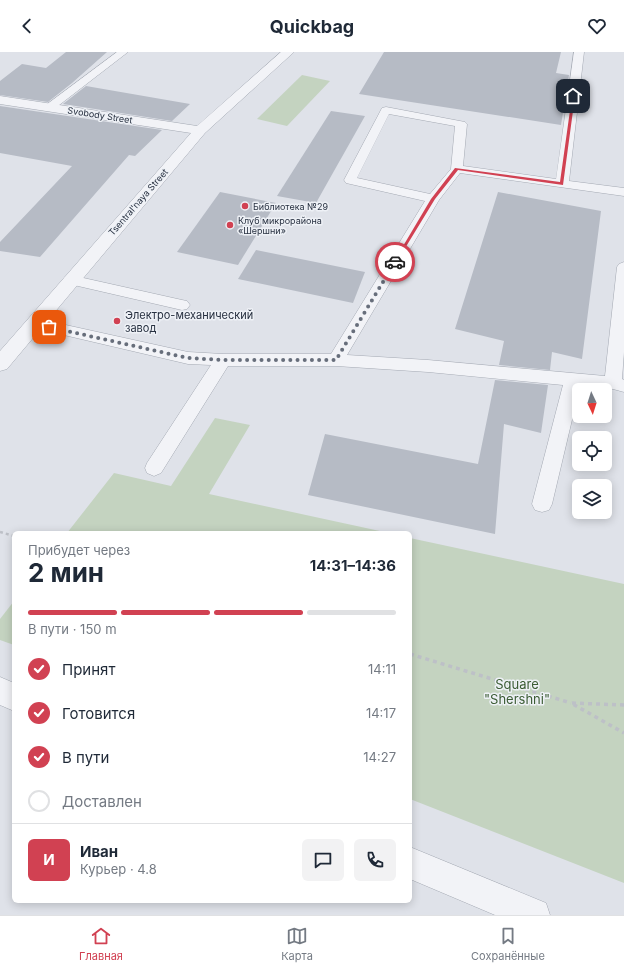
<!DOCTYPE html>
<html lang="ru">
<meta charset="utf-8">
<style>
body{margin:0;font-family:Inter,sans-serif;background:#f2f2f3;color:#1f2937;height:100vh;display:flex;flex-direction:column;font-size:15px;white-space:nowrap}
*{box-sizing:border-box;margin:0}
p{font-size:13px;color:#747a83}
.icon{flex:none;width:22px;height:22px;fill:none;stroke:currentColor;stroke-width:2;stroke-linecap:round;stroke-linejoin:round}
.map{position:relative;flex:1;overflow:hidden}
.sheet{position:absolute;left:12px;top:479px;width:400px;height:372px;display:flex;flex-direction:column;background:#fff;border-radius:6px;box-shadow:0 2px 10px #0003}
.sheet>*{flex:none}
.needle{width:26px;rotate:176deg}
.buttons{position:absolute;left:572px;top:331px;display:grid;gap:8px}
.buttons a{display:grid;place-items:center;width:40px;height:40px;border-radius:6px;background:#fff;box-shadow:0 2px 10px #0003;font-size:20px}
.pin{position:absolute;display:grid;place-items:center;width:34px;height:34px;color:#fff;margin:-17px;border-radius:8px;box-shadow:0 2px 6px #0006}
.courier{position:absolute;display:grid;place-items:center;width:40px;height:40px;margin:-20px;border:3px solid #d14152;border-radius:50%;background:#fff;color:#222;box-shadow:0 1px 5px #0007}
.headline em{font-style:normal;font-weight:700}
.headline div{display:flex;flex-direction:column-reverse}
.headline{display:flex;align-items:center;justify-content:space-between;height:68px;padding:0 16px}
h1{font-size:26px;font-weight:700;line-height:30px}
.bar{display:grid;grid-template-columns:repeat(4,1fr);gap:6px 4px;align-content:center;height:48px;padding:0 16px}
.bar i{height:5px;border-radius:3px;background:#e0e1e3}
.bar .active{background:#d14152}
.bar p{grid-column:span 4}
.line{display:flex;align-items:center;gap:10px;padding:0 16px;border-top:1px solid #e0e1e3}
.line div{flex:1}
.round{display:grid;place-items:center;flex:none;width:42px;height:42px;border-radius:6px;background:#f2f2f3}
ol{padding:0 16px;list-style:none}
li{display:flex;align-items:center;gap:12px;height:44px}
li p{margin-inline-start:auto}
li .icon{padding:4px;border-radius:50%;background:#d14152;color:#fff;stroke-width:4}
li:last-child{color:#747a83}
li i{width:22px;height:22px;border:2px solid #e0e1e3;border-radius:50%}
header{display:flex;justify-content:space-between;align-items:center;height:52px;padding:0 16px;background:#fff;font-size:18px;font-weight:700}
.tab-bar{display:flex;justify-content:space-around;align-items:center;height:56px;border-top:1px solid #e0e1e3;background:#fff;font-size:11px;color:#747a83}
.tab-bar a{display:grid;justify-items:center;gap:2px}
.tab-bar .active{color:#d14152}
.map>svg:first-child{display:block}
.green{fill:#c4d3c0}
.building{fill:#b6bbc5}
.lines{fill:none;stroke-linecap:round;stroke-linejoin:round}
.service-casing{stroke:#a4a9b3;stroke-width:1}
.minor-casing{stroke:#a4a9b3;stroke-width:1}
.path-far1{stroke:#bdc0c7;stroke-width:2.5;stroke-dasharray:3 3;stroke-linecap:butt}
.path{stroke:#bdc0c7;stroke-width:3.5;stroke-dasharray:4 4;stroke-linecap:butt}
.service{fill:#f2f3f7;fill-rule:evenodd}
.minor{fill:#f2f3f7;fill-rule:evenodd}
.route{fill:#d14152}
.done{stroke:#676e7b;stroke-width:4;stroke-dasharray:0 7.2}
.poi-dot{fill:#d14152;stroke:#eef1f6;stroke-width:1.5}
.labels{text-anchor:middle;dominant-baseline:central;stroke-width:3;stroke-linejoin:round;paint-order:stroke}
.far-street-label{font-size:9px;fill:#273040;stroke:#eef1f6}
.far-poi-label{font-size:9px;fill:#273040;stroke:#eef1f6;text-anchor:start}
.poi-label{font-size:11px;fill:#273040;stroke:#eef1f6;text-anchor:start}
.near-park-label{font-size:13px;fill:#3b5c34;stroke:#eef1f6}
</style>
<header><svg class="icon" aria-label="back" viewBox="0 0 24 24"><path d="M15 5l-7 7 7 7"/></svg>Quickbag<svg class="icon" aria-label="heart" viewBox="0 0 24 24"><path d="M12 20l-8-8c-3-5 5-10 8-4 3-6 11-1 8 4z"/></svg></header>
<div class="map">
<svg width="624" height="863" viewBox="0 0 624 863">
<rect width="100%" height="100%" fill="#dfe2e9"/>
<g class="green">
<polygon points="302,23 330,29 287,74 257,67"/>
<polygon points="215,366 250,373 209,442 389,481 67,481 114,421 171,434"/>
<polygon points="410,486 624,532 624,831 410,747"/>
<polygon points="14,549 14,593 0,588 0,567"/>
</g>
<g class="building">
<polygon points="66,0 107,0 72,31 48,50 0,43 0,29 22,12 46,16"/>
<polygon points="384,0 561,0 556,21 569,23 561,73 359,42"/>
<polygon points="86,34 190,52 172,69 63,52"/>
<polygon points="0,54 162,78 135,104 129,103 40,205 0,199 0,190 72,114 0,101"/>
<polygon points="331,59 365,64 316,151 277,144"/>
<polygon points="220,140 276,151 238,213 177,200"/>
<polygon points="498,140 601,159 582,307 552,300 550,318 499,313 504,289 455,277"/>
<polygon points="256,198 365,220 353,251 238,227"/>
<polygon points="495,328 548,333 541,381 504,372 495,482 308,443 325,382 478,412"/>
</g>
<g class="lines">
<defs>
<g id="service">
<polygon points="117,0 128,0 54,57 46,57 45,55 46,53"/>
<path d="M574,0H584L569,129L624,136V144L460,121L439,148L347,303L428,308L605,324L617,215L619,212L624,210V300L622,327L624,328V340L613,337L580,334L552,452L549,458L542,460L535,458L532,452L563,333L428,320L336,314H228L161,421L154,424L147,421L145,416L147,411L211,313L188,312L34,276L29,275L26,271L29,267L34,266L188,300L223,302H331L425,149L346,131L344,128L382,56L386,55L465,70L467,72L463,114L556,127ZM389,62L455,74L451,117L430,142L357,126Z"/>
<polygon points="70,223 182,248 187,249 190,253 187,257 182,258 65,231 63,228 65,225"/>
</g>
<g id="minor">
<polygon points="281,0 294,0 205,81 7,317 0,319 0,299 191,81 0,52 0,44 197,74"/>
<polygon points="0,625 14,631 14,659 0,653"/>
<polygon points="410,795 546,851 550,863 495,863 410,827"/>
</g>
</defs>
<use href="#service" class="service-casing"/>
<use href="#minor" class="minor-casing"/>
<polyline class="path-far1" points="0,480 14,484"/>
<g class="path">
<polyline points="410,602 571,651"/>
<polyline points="624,653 571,651 624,681"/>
</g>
<use href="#service" class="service"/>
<use href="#minor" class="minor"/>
</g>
<polygon class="route" points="573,43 575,44 563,133 458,118 435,147 396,211 393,211 431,147 455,116 560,130 572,44"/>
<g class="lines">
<polyline class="done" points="49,275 188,306 223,308 336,308 395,210"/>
</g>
<g class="poi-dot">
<circle cx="245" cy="154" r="4"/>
<circle cx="230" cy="173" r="4"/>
<circle cx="117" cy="269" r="4"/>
</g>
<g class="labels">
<g class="far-street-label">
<text transform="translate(100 63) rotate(9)">Svobody Street</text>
<text transform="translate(138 150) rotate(-49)">Tsentral'naya Street</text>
</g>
<g class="far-poi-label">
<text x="253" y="154">Библиотека №29</text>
<text x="238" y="168">Клуб микрорайона<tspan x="238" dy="10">«Шершни»</tspan></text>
</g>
<g class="poi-label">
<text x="125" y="263">Электро-механический<tspan x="125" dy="13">завод</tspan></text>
</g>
<g class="near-park-label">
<text x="517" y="632">Square<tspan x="517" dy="15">"Shershni"</tspan></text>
</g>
</g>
</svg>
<div class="buttons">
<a><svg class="needle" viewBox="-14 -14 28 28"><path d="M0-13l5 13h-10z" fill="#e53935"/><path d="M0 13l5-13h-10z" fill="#747a83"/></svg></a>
<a><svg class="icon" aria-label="locate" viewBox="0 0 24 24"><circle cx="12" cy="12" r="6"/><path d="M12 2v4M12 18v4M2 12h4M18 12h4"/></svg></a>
<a><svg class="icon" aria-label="layers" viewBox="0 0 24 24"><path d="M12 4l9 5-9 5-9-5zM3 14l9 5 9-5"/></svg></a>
</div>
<div class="pin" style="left:49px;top:275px;background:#ea580c"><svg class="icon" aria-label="bag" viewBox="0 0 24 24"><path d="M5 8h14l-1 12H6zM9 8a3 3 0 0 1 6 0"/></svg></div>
<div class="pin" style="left:573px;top:44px;background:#1f2937"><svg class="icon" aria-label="home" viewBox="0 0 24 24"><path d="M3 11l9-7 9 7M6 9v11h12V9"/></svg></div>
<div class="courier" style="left:395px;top:210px"><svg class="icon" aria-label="car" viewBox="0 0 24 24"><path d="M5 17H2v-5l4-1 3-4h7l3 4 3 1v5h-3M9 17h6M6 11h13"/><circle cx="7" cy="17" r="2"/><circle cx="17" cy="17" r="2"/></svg></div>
<section class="sheet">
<div class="headline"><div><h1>2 мин</h1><p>Прибудет через</p></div><em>14:31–14:36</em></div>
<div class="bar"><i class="active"></i><i class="active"></i><i class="active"></i><i></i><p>В пути · 150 m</p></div>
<ol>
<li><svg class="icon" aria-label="check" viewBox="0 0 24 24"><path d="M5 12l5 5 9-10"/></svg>Принят<p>14:11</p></li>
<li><svg class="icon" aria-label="check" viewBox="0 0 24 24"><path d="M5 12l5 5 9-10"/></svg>Готовится<p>14:17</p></li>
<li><svg class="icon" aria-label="check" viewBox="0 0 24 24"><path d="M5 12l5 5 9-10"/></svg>В пути<p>14:27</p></li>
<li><i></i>Доставлен</li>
</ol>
<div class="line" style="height:72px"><b class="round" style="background:#d14152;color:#fff">И</b><div><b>Иван</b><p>Курьер · 4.8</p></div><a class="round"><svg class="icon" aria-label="chat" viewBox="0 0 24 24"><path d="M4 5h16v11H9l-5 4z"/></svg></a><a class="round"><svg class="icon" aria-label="phone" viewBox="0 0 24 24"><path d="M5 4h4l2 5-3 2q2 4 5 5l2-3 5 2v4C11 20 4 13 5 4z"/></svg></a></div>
</section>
</div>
<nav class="tab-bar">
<a class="active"><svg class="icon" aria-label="home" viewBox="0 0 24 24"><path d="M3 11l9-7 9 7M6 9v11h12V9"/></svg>Главная</a>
<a><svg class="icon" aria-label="map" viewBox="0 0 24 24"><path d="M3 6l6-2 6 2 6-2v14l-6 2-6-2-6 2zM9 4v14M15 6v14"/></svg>Карта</a>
<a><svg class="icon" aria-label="saved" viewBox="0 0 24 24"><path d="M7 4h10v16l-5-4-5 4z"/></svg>Сохранённые</a>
</nav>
